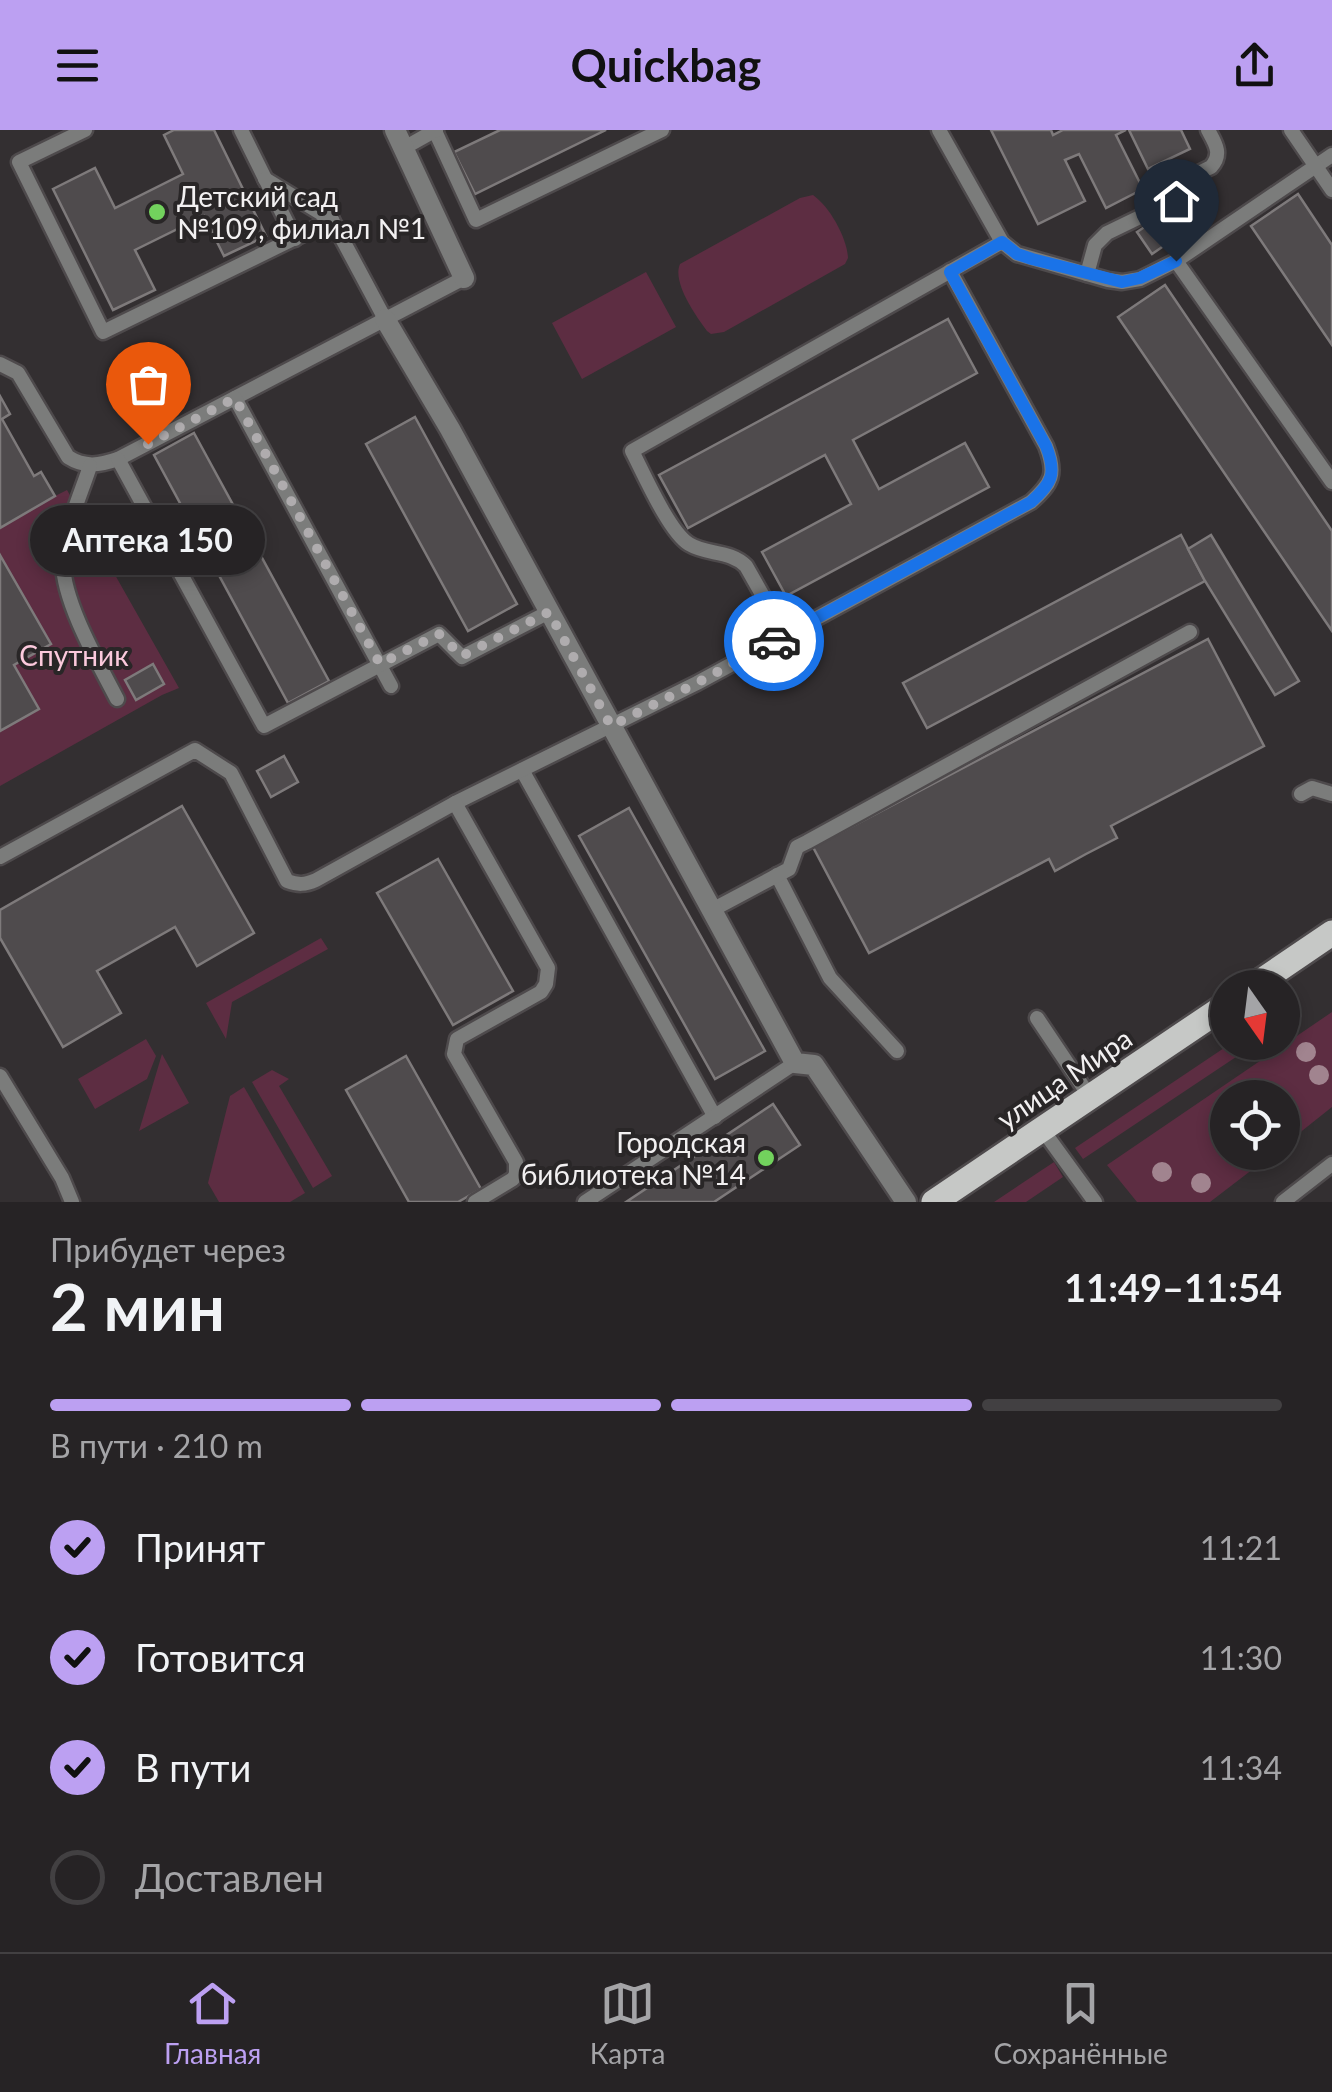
<!DOCTYPE html>
<html lang="ru">
<meta charset="utf-8">
<style>
body{margin:0;font-family:Lato,sans-serif;background:#322f32;color:#f1f3f6;height:100vh;display:flex;flex-direction:column;font-size:38px;white-space:nowrap}
*{box-sizing:border-box;margin:0}
p{font-size:32px;color:#a4a4a7}
.icon{flex:none;width:55px;height:55px;fill:none;stroke:currentColor;stroke-width:2;stroke-linecap:round;stroke-linejoin:round}
.map{position:relative;height:1072px;overflow:hidden}
.details{display:flex;flex-direction:column;background:#262325;flex:1}
.details>*{flex:none}
.needle{width:65px;rotate:166deg}
.controls{position:absolute;left:1210px;top:840px;display:grid;gap:20px}
.controls a{display:grid;place-items:center;width:90px;height:90px;border-radius:50%;background:#262325;box-shadow:0 5px 15px #0003,0 0 0 2px #424042;font-size:50px}
.pin{position:absolute;display:grid;place-items:center;width:85px;height:85px;color:#fff;margin:-102px -42px;border-radius:50% 50% 50% 0;rotate:-45deg;box-shadow:0 0 10px #0007}
.pin .icon{rotate:45deg}
.courier{position:absolute;display:grid;place-items:center;width:100px;height:100px;margin:-50px;border:8px solid #1a73e8;border-radius:50%;background:#fff;color:#222;box-shadow:0 2px 12px #0007}
.bubble{position:absolute;height:70px;border-radius:35px;background:#262325;box-shadow:0 5px 15px #0003,0 0 0 2px #424042;font-size:32px;font-weight:700;line-height:70px;text-align:center}
.head em{font-style:normal;font-weight:700}
.head div{display:flex;flex-direction:column-reverse}
.head{display:flex;align-items:center;justify-content:space-between;height:170px;padding:0 50px}
h1{font-size:65px;font-weight:700;line-height:75px}
.bar{display:grid;grid-template-columns:repeat(4,1fr);gap:15px 10px;align-content:center;height:120px;padding:0 50px}
.bar i{height:12px;border-radius:8px;background:#424042}
.bar .selected{background:#bca0f2}
.bar p{grid-column:span 4}
ol{padding:0 50px;list-style:none}
li{display:flex;align-items:center;gap:30px;height:110px}
li p{margin-inline-start:auto}
li .icon{padding:10px;border-radius:50%;background:#bca0f2;color:#111;stroke-width:4}
li:last-child{color:#a4a4a7}
li i{width:55px;height:55px;border:5px solid #424042;border-radius:50%}
header{display:flex;justify-content:space-between;align-items:center;height:130px;padding:0 50px;background:#bca0f2;color:#111;font-size:45px;font-weight:700}
.dock{display:flex;justify-content:space-around;align-items:center;height:140px;border-top:2px solid #424042;background:#262325;font-size:28px;color:#a4a4a7}
.dock a{display:grid;justify-items:center;gap:5px}
.dock .selected{color:#bca0f2}
.map>svg:first-child{display:block}
.green{fill:#5d2d42}
.building{fill:#4f4b4d;stroke:#7e7a7b;stroke-width:2.5}
.lines{fill:none;stroke-linecap:round;stroke-linejoin:round}
.service-casing{stroke:#4e4a4c;stroke-width:19}
.minor-casing{stroke:#4e4a4c;stroke-width:25}
.primary-casing{stroke:#4e4a4c;stroke-width:30}
.service{stroke:#7b7c7b;stroke-width:14}
.minor{stroke:#7b7c7b;stroke-width:20}
.primary{stroke:#c6c8c6;stroke-width:25}
.tree{fill:#a1848f}
.done{stroke:#afacae;stroke-width:10;stroke-dasharray:0 18}
.route{stroke:#1a73e8;stroke-width:12}
.poi-dot{fill:#72d25d;stroke:#292627;stroke-width:4}
.labels{text-anchor:middle;dominant-baseline:central;stroke-width:8;stroke-linejoin:round;paint-order:stroke}
.poi-label{font-size:28px;fill:#f2f0f1;stroke:#292627;text-anchor:start}
.park-label{font-size:28px;fill:#fbc9dc;stroke:#292627}
.street-label{font-size:28px;fill:#f2f0f1;stroke:#292627}
</style>
<header><svg class="icon" aria-label="menu" viewBox="0 0 24 24"><path d="M4 6h16M4 12h16M4 18h16"/></svg>Quickbag<svg class="icon" aria-label="share" viewBox="0 0 24 24"><path d="M12 15V3M7 8l5-5 5 5M5 13v7h14v-7"/></svg></header>
<div class="map">
<svg width="1332" height="1072" viewBox="0 0 1332 1072">
<rect width="100%" height="100%" fill="#332f31"/>
<g class="green">
<path d="M813,65C830,77 847,108 848,128L845,134L724,202L711,204L707,201C695,185 672,152 680,134L800,68Z"/>
<polygon points="646,142 676,197 582,249 552,193"/>
<polygon points="0,266 10,284 2,290 34,345 41,342 55,366 67,360 179,558 162,565 0,656"/>
<polygon points="321,808 328,819 232,872 226,909 206,873"/>
<polygon points="1332,882 1332,977 1283,1016 1282,968 1228,968 1228,1022 1274,1023 1210,1072 1137,1072 1107,1035"/>
<polygon points="146,909 156,926 147,949 95,979 78,949"/>
<polygon points="1233,912 1257,913 1083,1029 1075,1018"/>
<polygon points="162,924 189,973 139,1001"/>
<polygon points="272,940 289,949 279,956 332,1046 313,1058 252,952"/>
<polygon points="244,957 305,1063 290,1072 219,1072 208,1053 230,966"/>
<polygon points="1054,1032 1063,1047 1026,1072 994,1072"/>
</g>
<g class="building">
<polygon points="174,0 214,0 266,106 224,126 204,86 135,120 155,160 113,180 53,59 95,38 115,78 183,44 164,5"/>
<polygon points="500,0 606,0 475,64 454,22"/>
<polygon points="991,0 1051,0 1053,5 1063,0 1126,0 1116,5 1143,59 1106,78 1079,24 1065,30 1085,71 1038,94"/>
<polygon points="1129,0 1181,0 1190,19 1148,39"/>
<polygon points="1298,64 1332,115 1332,215 1251,96"/>
<polygon points="1167,82 1181,104 1152,124 1137,102"/>
<polygon points="1165,155 1332,401 1332,501 1118,187"/>
<polygon points="948,189 977,243 853,310 879,359 965,313 989,357 786,466 762,422 851,374 825,325 688,398 659,345"/>
<polygon points="0,266 10,284 2,289 34,346 41,342 55,366 0,398"/>
<polygon points="415,287 517,474 468,501 366,314"/>
<polygon points="194,303 329,551 288,573 154,325"/>
<polygon points="1181,405 1205,451 927,598 903,553"/>
<polygon points="1211,405 1299,551 1275,565 1205,451 1188,419"/>
<polygon points="0,425 51,514 14,535 39,579 0,601"/>
<polygon points="1208,509 1264,616 1111,696 1117,708 1086,724 1055,741 1049,729 869,823 813,717"/>
<polygon points="153,534 164,554 136,570 125,550"/>
<polygon points="284,626 298,652 271,667 257,641"/>
<polygon points="182,676 254,803 197,836 175,797 97,841 121,883 63,917 0,808 0,780"/>
<polygon points="629,678 765,921 715,949 579,706"/>
<polygon points="438,729 513,861 453,895 377,763"/>
<polygon points="406,926 481,1059 458,1072 409,1072 346,960"/>
<polygon points="773,974 800,1015 714,1072 626,1072"/>
</g>
<g class="lines">
<defs>
<g id="service">
<polyline points="85,0 19,32 103,202 332,90"/>
<polyline points="241,0 295,109"/>
<polyline points="939,0 1002,112 1017,124 1108,150 1122,152 1140,149 1176,131 1332,25"/>
<polyline points="1291,0 1332,60"/>
<polyline points="435,1 476,90 662,0"/>
<polyline points="404,18 436,0"/>
<polyline points="265,49 332,90 385,189"/>
<polyline points="1176,131 1332,352"/>
<path d="M1087,144L1095,115L1107,103L1142,86L1160,62L1211,37C1223,24 1215,13 1208,0"/>
<path d="M0,234L18,243L68,327C85,338 100,335 118,329L464,148"/>
<polyline points="235,268 391,556"/>
<polyline points="118,329 264,596 439,504 462,527 549,482"/>
<path d="M90,336C81,364 63,403 63,433C63,472 99,534 117,569"/>
<path d="M785,505L746,436C730,420 707,425 689,414C669,402 643,342 632,321L1002,112"/>
<polyline points="522,640 715,987"/>
<polyline points="1301,664 1312,658 1332,664"/>
<path d="M455,673L697,553L1031,372C1052,353 1057,344 1046,316L950,141"/>
<path d="M0,727L195,620L231,643L287,751C298,755 305,755 316,750L455,673L548,838L546,854L541,862L457,909L454,924L516,1032V1044L513,1049L475,1072"/>
<polyline points="777,745 830,848 897,921"/>
<polyline points="712,780 789,739 797,717 807,712 1190,502"/>
<polyline points="1037,888 1090,967"/>
<polyline points="0,946 62,1048 72,1072"/>
<polyline points="1042,999 1095,1072"/>
<polyline points="585,1072 795,933"/>
<polyline points="1283,1072 1332,1034"/>
</g>
<g id="minor">
<polyline points="395,0 464,148"/>
<polyline points="385,189 450,299 795,933 814,935 906,1072"/>
</g>
<g id="primary">
<polyline points="1251,858 1332,803"/>
<polyline points="934,1072 1228,874"/>
</g>
</defs>
<use href="#service" class="service-casing"/>
<use href="#minor" class="minor-casing"/>
<use href="#primary" class="primary-casing"/>
<use href="#service" class="service"/>
<use href="#minor" class="minor"/>
<use href="#primary" class="primary"/>
</g>
<g class="tree">
<circle cx="1306" cy="922" r="10"/>
<circle cx="1319" cy="945" r="10"/>
<circle cx="1162" cy="1042" r="10"/>
<circle cx="1201" cy="1053" r="10"/>
</g>
<g class="lines">
<polyline class="done" points="148,314 235,268 380,534 439,504 462,526 549,482 611,596 697,553 774,511"/>
<path class="route" d="M774,511L1031,372C1052,353 1057,344 1046,316L950,142L1002,112L1017,124L1032,129L1122,152L1140,148L1176,131"/>
</g>
<g class="poi-dot">
<circle cx="157" cy="82" r="10"/>
<circle cx="766" cy="1028" r="10"/>
</g>
<g class="labels">
<g class="poi-label">
<text x="177" y="66">Детский сад<tspan x="177" dy="32">№109, филиал №1</tspan></text>
<text x="746" y="1012" text-anchor="end">Городская<tspan x="746" dy="32">библиотека №14</tspan></text>
</g>
<g class="park-label">
<text x="74" y="525">Спутник</text>
</g>
<g class="street-label">
<text transform="translate(1064 948) rotate(-34)">улица Мира</text>
</g>
</g>
</svg>
<div class="controls">
<a><svg class="needle" viewBox="-14 -14 28 28"><path d="M0-13l5 13h-10z" fill="#e53935"/><path d="M0 13l5-13h-10z" fill="#a4a4a7"/></svg></a>
<a><svg class="icon" aria-label="locate" viewBox="0 0 24 24"><circle cx="12" cy="12" r="6"/><path d="M12 2v4M12 18v4M2 12h4M18 12h4"/></svg></a>
</div>
<div class="pin" style="left:148px;top:314px;background:#ea580c"><svg class="icon" aria-label="bag" viewBox="0 0 24 24"><path d="M5 8h14l-1 12H6zM9 8a3 3 0 0 1 6 0"/></svg></div>
<div class="pin" style="left:1176px;top:131px;background:#1f2937"><svg class="icon" aria-label="home" viewBox="0 0 24 24"><path d="M3 11l9-7 9 7M6 9v11h12V9"/></svg></div>
<div class="courier" style="left:774px;top:511px"><svg class="icon" aria-label="car" viewBox="0 0 24 24"><path d="M5 17H2v-5l4-1 3-4h7l3 4 3 1v5h-3M9 17h6M6 11h13"/><circle cx="7" cy="17" r="2"/><circle cx="17" cy="17" r="2"/></svg></div>
<div class="bubble" style="left:30px;top:375px;width:235px">Аптека 150</div>
</div>
<section class="details">
<div class="head"><div><h1>2 мин</h1><p>Прибудет через</p></div><em>11:49–11:54</em></div>
<div class="bar"><i class="selected"></i><i class="selected"></i><i class="selected"></i><i></i><p>В пути · 210 m</p></div>
<ol>
<li><svg class="icon" aria-label="check" viewBox="0 0 24 24"><path d="M5 12l5 5 9-10"/></svg>Принят<p>11:21</p></li>
<li><svg class="icon" aria-label="check" viewBox="0 0 24 24"><path d="M5 12l5 5 9-10"/></svg>Готовится<p>11:30</p></li>
<li><svg class="icon" aria-label="check" viewBox="0 0 24 24"><path d="M5 12l5 5 9-10"/></svg>В пути<p>11:34</p></li>
<li><i></i>Доставлен</li>
</ol>
</section>
<nav class="dock">
<a class="selected"><svg class="icon" aria-label="home" viewBox="0 0 24 24"><path d="M3 11l9-7 9 7M6 9v11h12V9"/></svg>Главная</a>
<a><svg class="icon" aria-label="map" viewBox="0 0 24 24"><path d="M3 6l6-2 6 2 6-2v14l-6 2-6-2-6 2zM9 4v14M15 6v14"/></svg>Карта</a>
<a><svg class="icon" aria-label="saved" viewBox="0 0 24 24"><path d="M7 4h10v16l-5-4-5 4z"/></svg>Сохранённые</a>
</nav>
